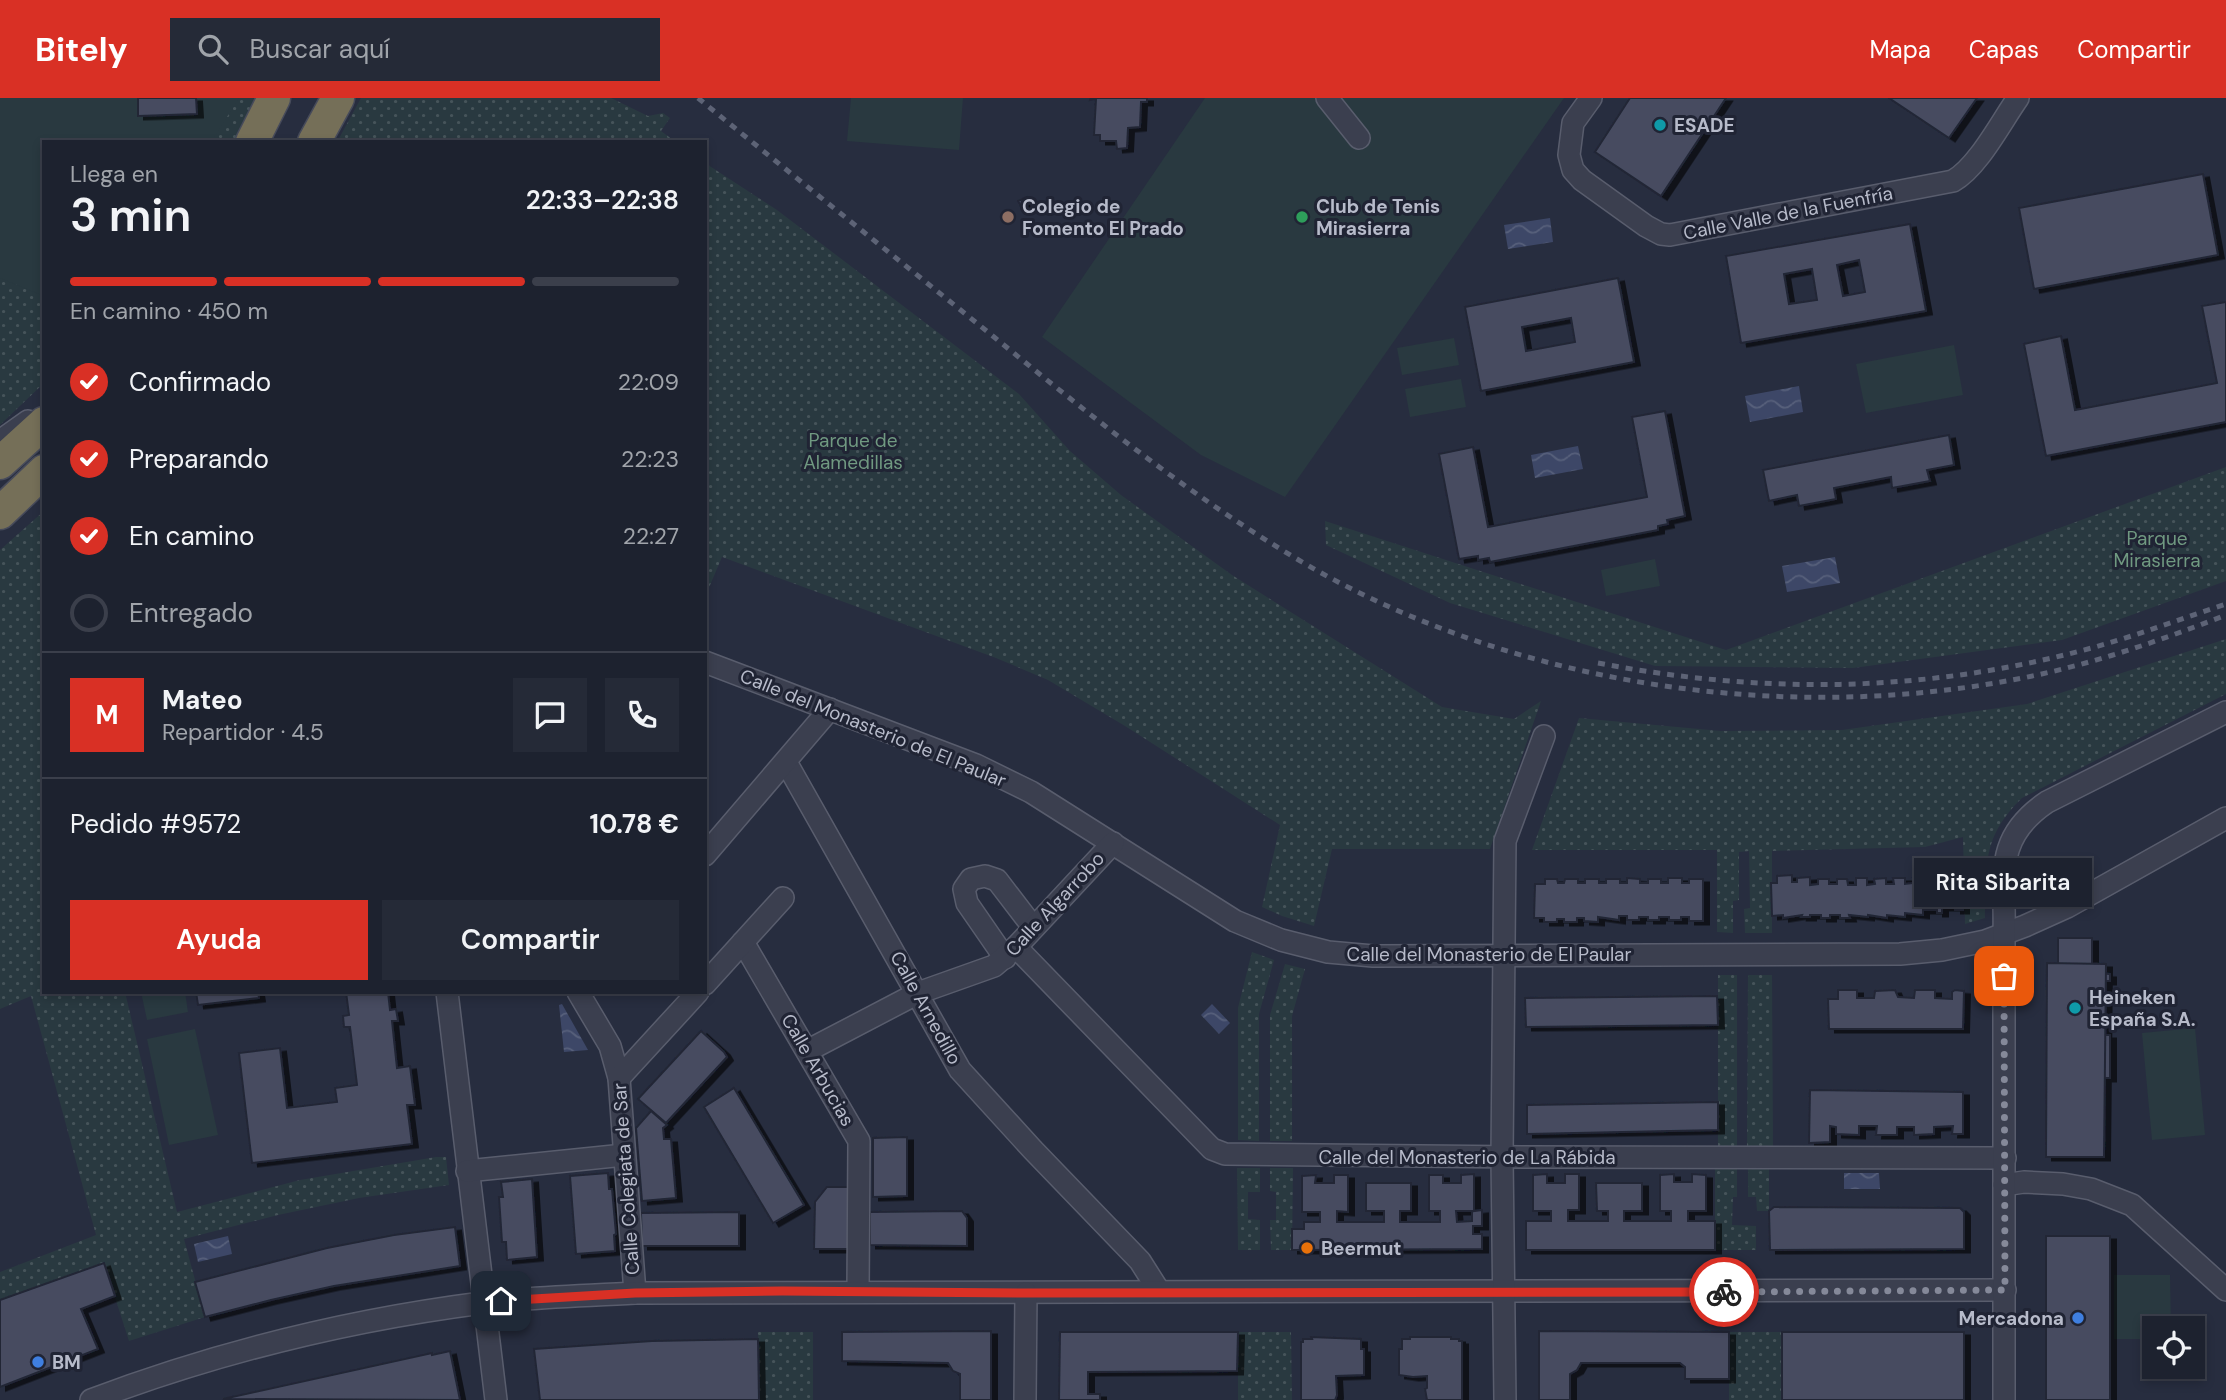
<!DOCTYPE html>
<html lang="es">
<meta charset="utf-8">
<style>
body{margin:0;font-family:"DM Sans",sans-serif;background:#252a37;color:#f1f3f6;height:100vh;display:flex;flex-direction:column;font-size:26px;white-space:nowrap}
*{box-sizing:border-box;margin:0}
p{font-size:23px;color:#a0a4aa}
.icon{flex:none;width:38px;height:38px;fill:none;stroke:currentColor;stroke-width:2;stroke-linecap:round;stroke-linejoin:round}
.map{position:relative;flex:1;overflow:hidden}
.side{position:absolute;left:42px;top:42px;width:665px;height:854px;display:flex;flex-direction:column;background:#1d222f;border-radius:0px;box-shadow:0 4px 10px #0003,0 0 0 2px #3b3f4b}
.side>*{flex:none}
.fabs{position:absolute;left:2142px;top:1218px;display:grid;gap:14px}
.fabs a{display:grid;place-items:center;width:63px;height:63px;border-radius:0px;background:#1d222f;box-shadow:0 4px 10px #0003,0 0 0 2px #3b3f4b;font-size:35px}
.pin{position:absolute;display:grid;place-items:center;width:60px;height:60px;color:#fff;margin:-30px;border-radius:14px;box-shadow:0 4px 10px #0006}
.courier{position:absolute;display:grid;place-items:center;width:70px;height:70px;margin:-35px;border:5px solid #d93025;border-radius:50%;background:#fff;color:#222;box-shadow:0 2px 9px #0007}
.bubble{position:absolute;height:49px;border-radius:0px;background:#1d222f;box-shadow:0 4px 10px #0003,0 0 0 2px #3b3f4b;font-size:23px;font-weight:600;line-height:49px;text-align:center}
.summary em{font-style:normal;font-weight:600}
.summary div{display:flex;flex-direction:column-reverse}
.summary{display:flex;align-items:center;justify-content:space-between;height:119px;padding:0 28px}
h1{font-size:46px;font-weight:600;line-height:52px}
.bar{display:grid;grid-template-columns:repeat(4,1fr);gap:10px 7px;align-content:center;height:84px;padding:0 28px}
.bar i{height:9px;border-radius:5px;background:#3b3f4b}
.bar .selected{background:#d93025}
.bar p{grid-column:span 4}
.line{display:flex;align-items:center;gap:18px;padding:0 28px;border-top:2px solid #3b3f4b}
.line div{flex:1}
.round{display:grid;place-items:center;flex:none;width:74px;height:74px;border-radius:0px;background:#252a37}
ol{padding:0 28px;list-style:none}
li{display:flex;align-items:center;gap:21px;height:77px}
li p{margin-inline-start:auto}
li .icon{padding:7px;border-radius:50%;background:#d93025;color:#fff;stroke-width:4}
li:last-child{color:#a0a4aa}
li i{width:38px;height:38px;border:4px solid #3b3f4b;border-radius:50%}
.button{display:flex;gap:14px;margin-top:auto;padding:14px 28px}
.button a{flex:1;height:80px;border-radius:0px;background:#d93025;color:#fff;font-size:28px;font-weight:600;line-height:80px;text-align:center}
.button a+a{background:#252a37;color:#f1f3f6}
header{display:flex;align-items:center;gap:42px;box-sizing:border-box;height:98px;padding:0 35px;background:#d93025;color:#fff}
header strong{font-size:33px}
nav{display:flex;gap:38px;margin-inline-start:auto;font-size:24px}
.search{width:490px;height:63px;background:#252a37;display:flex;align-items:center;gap:18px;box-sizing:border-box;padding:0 24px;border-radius:0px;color:#a0a4aa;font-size:26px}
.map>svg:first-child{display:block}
.grass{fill:url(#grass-dots)}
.garden{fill:#293940}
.water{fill:url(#water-waves)}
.building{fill:#464c61;stroke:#222636;stroke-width:2;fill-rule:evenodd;filter:url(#shadow)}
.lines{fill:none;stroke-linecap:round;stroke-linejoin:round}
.minor-casing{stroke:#595d6d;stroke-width:24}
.highway-casing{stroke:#464a5a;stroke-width:35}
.minor{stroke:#3b3f4f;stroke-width:21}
.highway{stroke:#756f58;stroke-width:32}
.rail{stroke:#5d6376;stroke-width:5;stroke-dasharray:7 7;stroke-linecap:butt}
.done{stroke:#858999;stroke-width:7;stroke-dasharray:0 12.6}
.route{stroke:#d93025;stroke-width:9}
.culture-dot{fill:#0f9aa8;stroke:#202434;stroke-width:2.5}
.education-dot{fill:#8d6e63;stroke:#202434;stroke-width:2.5}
.leisure-dot{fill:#2e9e5b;stroke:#202434;stroke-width:2.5}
.food-dot{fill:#e8710a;stroke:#202434;stroke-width:2.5}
.shop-dot{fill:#3f7fe0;stroke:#202434;stroke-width:2.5}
.labels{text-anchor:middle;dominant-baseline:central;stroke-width:6;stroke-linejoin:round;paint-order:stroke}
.poi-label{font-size:19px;font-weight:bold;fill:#b7bbca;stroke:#202434;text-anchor:start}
.street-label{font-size:19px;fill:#b7bbca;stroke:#202434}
.park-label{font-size:19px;fill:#709981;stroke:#202434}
</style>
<header>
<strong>Bitely</strong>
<div class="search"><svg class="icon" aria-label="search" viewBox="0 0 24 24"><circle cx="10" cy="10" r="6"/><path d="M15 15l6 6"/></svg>Buscar aquí</div>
<nav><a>Mapa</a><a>Capas</a><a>Compartir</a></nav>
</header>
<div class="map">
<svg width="2226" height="1302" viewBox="0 0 2226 1302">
<defs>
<pattern id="grass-dots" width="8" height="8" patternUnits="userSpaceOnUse" patternTransform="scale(1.75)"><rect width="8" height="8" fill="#293940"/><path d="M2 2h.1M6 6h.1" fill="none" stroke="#46545a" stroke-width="1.8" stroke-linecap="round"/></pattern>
<pattern id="water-waves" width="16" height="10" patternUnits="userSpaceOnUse" patternTransform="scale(1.75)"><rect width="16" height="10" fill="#3d4767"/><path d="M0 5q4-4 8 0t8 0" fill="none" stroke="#57607b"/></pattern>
<filter id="shadow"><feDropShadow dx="6" dy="3.5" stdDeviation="0" flood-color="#0009"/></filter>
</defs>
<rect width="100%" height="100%" fill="#272d3f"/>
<g class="grass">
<polygon points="0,0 258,0 237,44 44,44 44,285 0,327"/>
<polygon points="361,0 611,0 648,18 663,15 670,20 661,33 676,44 337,44"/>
<polygon points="705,65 777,112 1019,296 1070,353 1121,397 1232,477 1442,609 1514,621 1541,603 1490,751 1332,751 1314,828 1282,818 1262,809 1280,727 1125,628 1048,582 996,560 722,459 705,499"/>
<polygon points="2226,369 2226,483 2062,542 1853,570 1655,568 1450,505 1326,447 1325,423 1726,552"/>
<polygon points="44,413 44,894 125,894 177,1114 300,1082 436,1059 446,1059 449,1087 359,1100 278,1117 184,1141 205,1219 129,1243 104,1165 0,1202 0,1174 96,1137 31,898 0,911 0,452"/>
<path d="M2226,541V596L2022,700C1981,740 1987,767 1985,820L1965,826L1963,739L1925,749L1772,753V835H1745L1744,811L1750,810L1749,753L1739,754V802L1733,803V835L1717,834V752H1532L1579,620L1721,633L1842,632L2027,606Z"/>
<polygon points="1252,854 1274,862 1259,916 1259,1043 1238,1042 1238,910"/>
<polygon points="1285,866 1305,871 1292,918 1292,1043 1270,1043 1270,917"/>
<rect x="1718" y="877" width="19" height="174"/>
<polygon points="1748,877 1772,877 1773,1051 1747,1051"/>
<polygon points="1237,1070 1260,1070 1260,1094 1248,1094 1248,1121 1260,1122 1260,1152 1238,1152"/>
<polygon points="1270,1070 1293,1070 1292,1152 1271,1152 1270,1122 1276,1122 1276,1094 1270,1093"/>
<polygon points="1715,1070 1737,1070 1737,1099 1733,1099 1732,1127 1756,1128 1756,1152 1715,1152"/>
<polygon points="1748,1070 1769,1070 1769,1113 1757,1113 1756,1099 1748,1099"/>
<polygon points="758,1234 813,1234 813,1302 759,1302"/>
<polygon points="1238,1234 1291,1234 1292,1302 1238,1302"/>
<rect x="1729" y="1234" width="53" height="68"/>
</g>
<g class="garden">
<polygon points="0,0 239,0 211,44 44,44 44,198 0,180"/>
<polygon points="851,0 963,0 959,52 847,43"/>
<polygon points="1205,0 1564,0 1285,399 1201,357 1042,239"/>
<polygon points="1454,240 1459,267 1402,277 1397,250"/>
<polygon points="1954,247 1963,297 1866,315 1856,266"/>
<polygon points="1461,281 1466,309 1410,319 1405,291"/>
<polygon points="1655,461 1660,488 1606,498 1601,472"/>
<polygon points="141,894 185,894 188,914 147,922"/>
<polygon points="2195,930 2205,1037 2152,1042 2142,935"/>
<polygon points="195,931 218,1037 169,1047 147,941"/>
<polygon points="2170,1177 2171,1230 2154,1230 2154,1241 2114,1241 2114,1177"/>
</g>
<g class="water">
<polygon points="1550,120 1553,144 1508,151 1504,127"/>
<polygon points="1799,288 1803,314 1750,324 1745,298"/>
<polygon points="1578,348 1583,371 1535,380 1531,357"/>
<polygon points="1835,459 1840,485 1787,494 1782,468"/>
<polygon points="562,906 588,952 564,954 559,907"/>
<polygon points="1212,906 1230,925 1219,936 1201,917"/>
<polygon points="1844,1075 1879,1075 1880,1091 1844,1091"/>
<polygon points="228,1138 232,1156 198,1164 194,1146"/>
</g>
<g class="building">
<polygon points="138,0 196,0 197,16 138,18"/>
<polygon points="1091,0 1147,0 1147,4 1141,4 1140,29 1128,30 1127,50 1117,51 1116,43 1100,43 1100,37 1094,37 1096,1 1090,2"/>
<polygon points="1630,0 1726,0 1661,98 1595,54"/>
<polygon points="1889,0 1977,0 1949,40"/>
<polygon points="2203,76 2218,157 2034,191 2019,110"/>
<polygon points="1027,99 1030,105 1022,110 1018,103"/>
<path d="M1910,126L1926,213L1741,245L1726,158ZM1859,162L1865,194L1843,198L1837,167ZM1812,171L1817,202L1789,206L1784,176Z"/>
<path d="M1618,180L1634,264L1481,293L1465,209ZM1571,220L1575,244L1526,253L1522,229Z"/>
<polygon points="2226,204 2226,324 2046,358 2024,246 2061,238 2075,312 2217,285 2202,208"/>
<polygon points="1665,313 1685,418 1667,422 1668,426 1658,428 1658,432 1490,464 1489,460 1478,462 1478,458 1459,461 1439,356 1473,349 1488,429 1647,399 1632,319"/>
<polygon points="1949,337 1954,367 1927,372 1930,383 1892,390 1891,379 1834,390 1836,401 1799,408 1797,397 1769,403 1763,372"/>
<polygon points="1951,775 1963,775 1963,812 1955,812 1955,809 1942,809 1942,815 1937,815 1937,812 1923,812 1923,817 1905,815 1905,819 1887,817 1887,820 1868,817 1868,819 1849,817 1850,820 1840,820 1840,817 1830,817 1830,820 1821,820 1821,817 1810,817 1810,819 1801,819 1802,817 1783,820 1783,817 1772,818 1771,785 1777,785 1777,778 1792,777 1792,784 1797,784 1797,780 1810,779 1810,787 1818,786 1818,781 1829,781 1829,786 1837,786 1837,781 1847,781 1848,787 1856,787 1856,780 1867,780 1867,787 1875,786 1874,781 1886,780 1886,786 1894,786 1893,780 1905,780 1905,786 1914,785 1913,780 1924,780 1924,784 1932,784 1932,778 1943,778 1943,781 1951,781"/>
<polygon points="1627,780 1640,781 1640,785 1648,785 1648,781 1661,781 1661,785 1668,785 1668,780 1682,780 1682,785 1689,785 1689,781 1703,781 1703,823 1689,823 1689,819 1681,819 1681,822 1669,822 1669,819 1659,819 1659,822 1648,822 1648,819 1639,819 1639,822 1627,822 1627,818 1619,818 1619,822 1598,819 1598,824 1584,823 1584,820 1577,820 1577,824 1564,824 1564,821 1557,821 1557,824 1544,824 1544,820 1534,820 1535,786 1545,786 1545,781 1557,781 1558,785 1564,785 1565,781 1578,781 1578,785 1585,785 1585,781 1599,781 1599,785 1606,785 1606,781 1620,781 1620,785 1627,785"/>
<polygon points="2058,840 2092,840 2092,875 2110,876 2110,883 2092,883 2092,937 2110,937 2110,980 2092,980 2093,1028 2057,1028 2057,1033 2046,1033 2046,1013 2058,1013"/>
<polygon points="2047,865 2106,866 2104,1059 2046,1059"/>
<polygon points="1838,892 1857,892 1857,900 1874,900 1875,893 1895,892 1898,899 1914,900 1915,892 1935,892 1935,900 1952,901 1952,894 1955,892 1964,893 1963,931 1829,931 1828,901 1838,901"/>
<polygon points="196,894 258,894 259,900 198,907"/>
<polygon points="346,894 388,894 390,912 396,911 398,923 392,923 397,970 410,968 415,1007 407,1007 412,1046 252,1065 239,955 280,950 287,1010 337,1004 335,990 357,987 350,929 344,929 343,918 349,917"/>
<polygon points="1717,898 1718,927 1526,929 1525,900"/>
<polygon points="701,933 724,954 727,959 666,1025 638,1001"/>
<polygon points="734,990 804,1107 773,1125 704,1009"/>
<polygon points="1810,992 1963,994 1963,1036 1952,1036 1953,1028 1934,1029 1934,1036 1914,1037 1914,1029 1897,1029 1897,1037 1876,1037 1877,1028 1859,1028 1859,1037 1836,1036 1836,1029 1830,1028 1830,1044 1809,1045"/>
<polygon points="1718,1004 1718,1032 1527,1036 1527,1007"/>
<polygon points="651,1013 667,1027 663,1030 664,1041 671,1041 676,1100 642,1103 636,1030"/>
<polygon points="907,1039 907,1098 873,1099 873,1040"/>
<polygon points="608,1075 609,1091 612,1091 616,1136 614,1137 615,1153 576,1156 570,1078"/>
<path d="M1474,1076V1113L1482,1112V1128H1473V1136H1482V1151L1292,1152V1131H1304V1124H1320V1114H1302V1078L1316,1077L1315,1085H1334V1077H1348V1114L1337,1113V1124H1384V1113H1366V1085H1411V1113H1400V1124H1440V1113H1429V1077H1443V1085H1461V1077ZM1456,1113H1472V1123L1457,1124Z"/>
<polygon points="1547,1076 1547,1085 1565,1085 1565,1076 1579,1076 1579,1112 1568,1112 1568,1123 1608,1123 1608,1113 1597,1113 1596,1085 1642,1085 1642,1113 1624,1113 1624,1123 1671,1123 1671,1113 1660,1113 1660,1077 1674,1076 1674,1084 1692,1084 1692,1076 1706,1077 1706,1113 1688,1113 1688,1123 1715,1123 1715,1152 1526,1152 1526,1123 1551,1123 1551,1113 1533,1113 1533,1077"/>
<polygon points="532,1081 537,1159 507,1162 506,1144 502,1144 499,1099 503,1099 501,1084"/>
<polygon points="827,1089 848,1089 848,1151 814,1151 815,1104"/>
<polygon points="1774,1109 1960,1110 1964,1114 1964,1151 1770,1152 1769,1113"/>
<polygon points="962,1113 967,1120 967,1148 870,1147 870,1114"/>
<polygon points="739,1114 739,1148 642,1148 641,1115"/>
<polygon points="455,1129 460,1168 334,1188 271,1202 205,1219 195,1184 327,1150 394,1137"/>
<rect x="2046" y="1138" width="64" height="164"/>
<polygon points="104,1165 115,1198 81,1211 98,1251 0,1289 0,1202"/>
<polygon points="991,1233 991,1302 960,1302 960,1276 953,1273 948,1265 842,1263 842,1234"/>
<polygon points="1539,1233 1729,1234 1729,1281 1685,1281 1685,1269 1680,1265 1581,1265 1577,1272 1570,1276 1570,1302 1539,1302"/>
<polygon points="1060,1234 1238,1234 1237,1273 1088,1274 1088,1296 1100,1296 1100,1302 1059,1302"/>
<rect x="1782" y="1234" width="182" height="68"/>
<polygon points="1311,1239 1361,1241 1361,1251 1364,1251 1364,1277 1336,1278 1337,1297 1335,1302 1301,1302 1301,1244 1303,1244 1303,1241 1312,1241"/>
<polygon points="1410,1239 1451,1239 1451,1241 1459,1241 1459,1243 1462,1243 1462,1302 1427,1302 1425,1291 1427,1290 1427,1278 1413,1279 1399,1277 1399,1251 1402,1251 1402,1241 1410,1241"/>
<polygon points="758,1241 759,1302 540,1302 534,1251 652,1243"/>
<polygon points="450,1253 460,1302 223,1301 432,1255 432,1257"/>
</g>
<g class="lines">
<defs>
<g id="minor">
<polyline points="1327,0 1359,40"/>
<path d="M1591,0L1573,25L1569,57L1573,72L1582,82L1646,128L1661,136L1670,137L1953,83C1978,69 2001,24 2018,0"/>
<polyline points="0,343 28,323"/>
<polyline points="705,564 976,667 1031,694 1235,823 1281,842 1328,854 1373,858 1900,856 1942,852 1985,843 2025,828 2067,809 2226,720"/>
<polyline points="786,664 960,972 1033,1052 1140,1163 1159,1193"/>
<polyline points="705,757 830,611"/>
<polyline points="743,844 859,1043 858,1193"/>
<polyline points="1016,849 1208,1047 1212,1051 1225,1056 1522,1059 2005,1060"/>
<polyline points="1005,860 967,805 964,791 971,781 985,778 997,782 1033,829"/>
<polyline points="705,886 783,800"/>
<polyline points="447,894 496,1302"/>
<polyline points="578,894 610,948 619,980 635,1195"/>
<polyline points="807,953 918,895 994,868 1016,849 1113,745"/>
<polyline points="619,980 698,894"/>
<polyline points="467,1073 624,1057"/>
<polyline points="2004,1087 2024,1084 2063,1086 2091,1091 2132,1107 2226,1192"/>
<path d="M91,1302C216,1255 349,1222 482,1205C532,1199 584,1198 635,1195L2005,1192"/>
<polyline points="1025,1302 1026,1195"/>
<polyline points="1505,1302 1502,1059 1505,743 1544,638"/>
<path d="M2004,1302V837C2006,780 1992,741 2047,704L2226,614"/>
</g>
<g id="highway">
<polyline points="252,44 274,0"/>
<polyline points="314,44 338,0"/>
<polyline points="0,365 44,325"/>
<polyline points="0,415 44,373"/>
</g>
</defs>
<use href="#minor" class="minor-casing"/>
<use href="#highway" class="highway-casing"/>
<use href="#minor" class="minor"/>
<use href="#highway" class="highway"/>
<g class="rail">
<path d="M698,0C796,80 895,159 994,239C1097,323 1200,406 1316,472C1528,591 1799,628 2037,577C2102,563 2164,541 2226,517"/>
<path d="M1598,565C1760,596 1920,595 2080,553C2131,540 2177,522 2226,506"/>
</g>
</g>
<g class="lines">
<polyline class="done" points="1724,1194 2005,1192 2004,878"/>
<polyline class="route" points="501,1203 635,1195 782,1193 1026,1195 1724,1194"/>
</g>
<g class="culture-dot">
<circle cx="1660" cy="27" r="7"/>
<circle cx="2075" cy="910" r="7"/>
</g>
<circle class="education-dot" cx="1008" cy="119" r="7"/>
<circle class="leisure-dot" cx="1302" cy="119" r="7"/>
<circle class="food-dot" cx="1307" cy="1150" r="7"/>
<g class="shop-dot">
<circle cx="2078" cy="1220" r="7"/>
<circle cx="38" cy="1264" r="7"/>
</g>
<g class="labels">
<g class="poi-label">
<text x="1674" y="27">ESADE</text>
<text x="1022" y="108">Colegio de<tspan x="1022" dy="22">Fomento El Prado</tspan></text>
<text x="1316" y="108">Club de Tenis<tspan x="1316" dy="22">Mirasierra</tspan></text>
<text x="2089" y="899">Heineken<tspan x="2089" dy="22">España S.A.</tspan></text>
<text x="1321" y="1150">Beermut</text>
<text x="2064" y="1220" text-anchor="end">Mercadona</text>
<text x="52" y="1264">BM</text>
</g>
<g class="street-label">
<text transform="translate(1788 115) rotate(-11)">Calle Valle de la Fuenfría</text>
<text transform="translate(873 630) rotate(22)">Calle del Monasterio de El Paular</text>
<text transform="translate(1055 806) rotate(-47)">Calle Algarrobo</text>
<text x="1489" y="856">Calle del Monasterio de El Paular</text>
<text transform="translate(926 910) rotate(61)">Calle Arnedillo</text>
<text transform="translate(818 972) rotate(60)">Calle Arbucias</text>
<text x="1467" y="1059">Calle del Monasterio de La Rábida</text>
<text transform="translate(626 1081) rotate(-94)">Calle Colegiata de Sar</text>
</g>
<g class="park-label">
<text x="853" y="342">Parque de<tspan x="853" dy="22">Alamedillas</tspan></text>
<text x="2157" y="440">Parque<tspan x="2157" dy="22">Mirasierra</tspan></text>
</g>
</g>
</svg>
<div class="fabs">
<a><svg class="icon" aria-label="locate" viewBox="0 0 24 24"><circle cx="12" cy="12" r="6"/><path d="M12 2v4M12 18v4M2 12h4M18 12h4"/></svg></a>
</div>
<div class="pin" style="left:2004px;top:878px;background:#ea580c"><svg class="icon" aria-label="bag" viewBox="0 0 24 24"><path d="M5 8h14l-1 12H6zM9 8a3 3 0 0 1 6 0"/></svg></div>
<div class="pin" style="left:501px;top:1203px;background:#1f2937"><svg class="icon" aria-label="home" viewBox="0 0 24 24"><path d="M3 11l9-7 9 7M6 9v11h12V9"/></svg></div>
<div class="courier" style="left:1724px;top:1194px"><svg class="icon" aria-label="bike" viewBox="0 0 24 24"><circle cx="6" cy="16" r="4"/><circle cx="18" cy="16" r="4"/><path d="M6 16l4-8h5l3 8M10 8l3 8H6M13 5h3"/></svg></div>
<div class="bubble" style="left:1914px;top:760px;width:178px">Rita Sibarita</div>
<section class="side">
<div class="summary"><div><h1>3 min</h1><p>Llega en</p></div><em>22:33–22:38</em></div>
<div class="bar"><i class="selected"></i><i class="selected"></i><i class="selected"></i><i></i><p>En camino · 450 m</p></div>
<ol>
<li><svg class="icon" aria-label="check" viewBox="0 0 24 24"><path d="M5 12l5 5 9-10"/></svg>Confirmado<p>22:09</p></li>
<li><svg class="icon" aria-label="check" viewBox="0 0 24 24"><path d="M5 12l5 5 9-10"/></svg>Preparando<p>22:23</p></li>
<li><svg class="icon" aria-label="check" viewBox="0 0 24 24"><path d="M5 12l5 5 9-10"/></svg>En camino<p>22:27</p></li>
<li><i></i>Entregado</li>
</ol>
<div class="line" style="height:126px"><b class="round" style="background:#d93025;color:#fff">M</b><div><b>Mateo</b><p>Repartidor · 4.5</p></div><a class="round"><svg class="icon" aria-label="chat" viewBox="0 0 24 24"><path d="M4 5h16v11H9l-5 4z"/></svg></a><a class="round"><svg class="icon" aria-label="phone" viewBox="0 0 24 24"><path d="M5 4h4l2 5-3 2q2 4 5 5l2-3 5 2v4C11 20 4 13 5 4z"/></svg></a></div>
<div class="line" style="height:91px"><div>Pedido #9572</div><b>10.78 €</b></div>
<div class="button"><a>Ayuda</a><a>Compartir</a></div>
</section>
</div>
